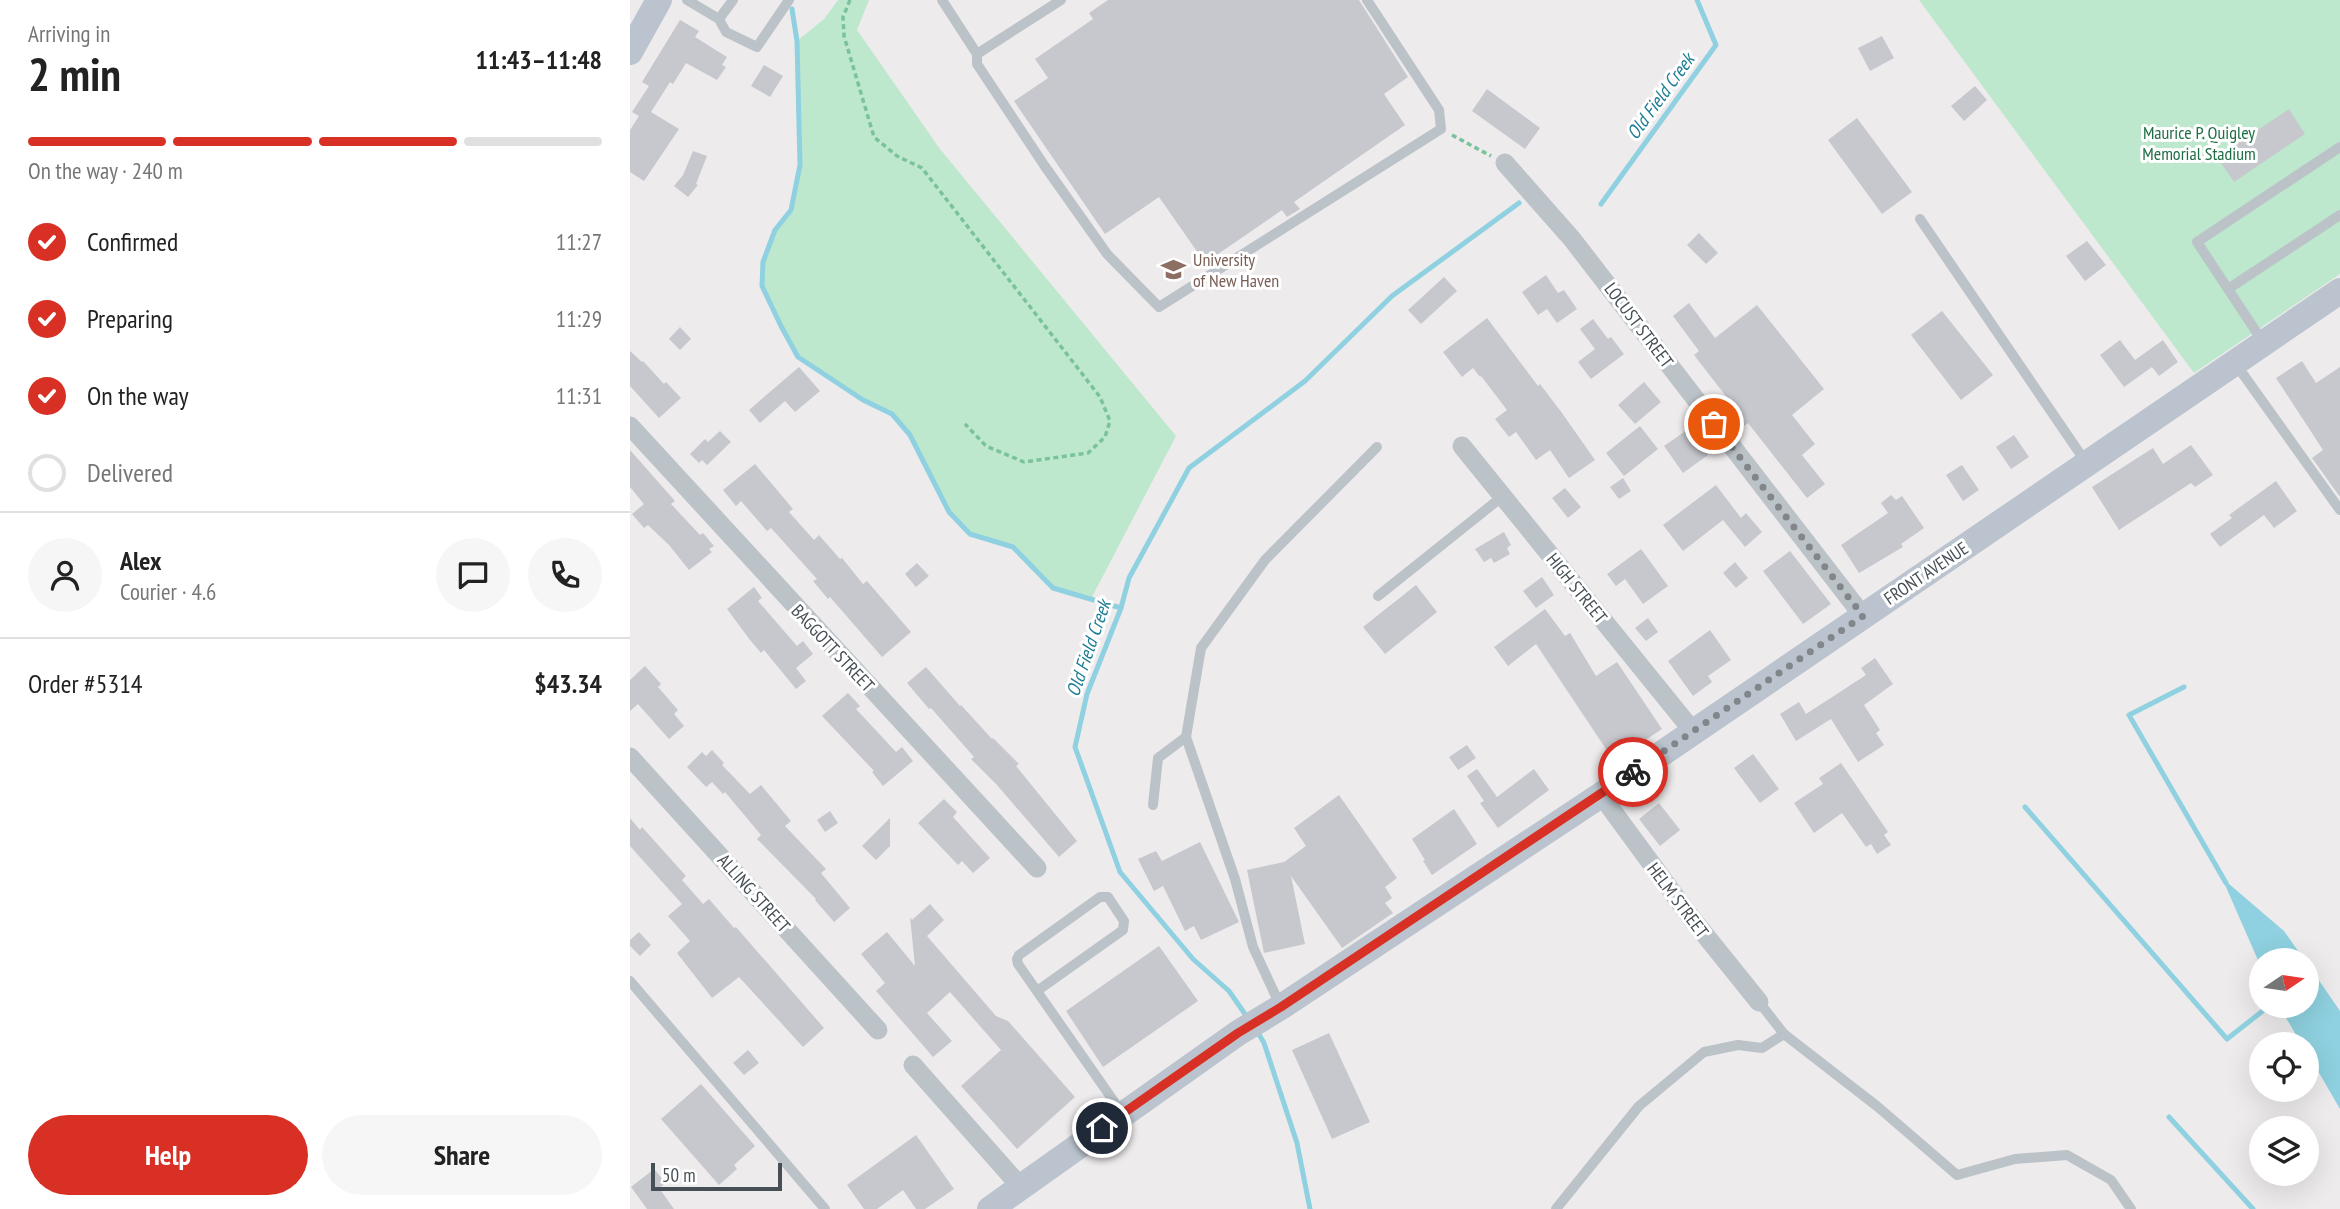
<!DOCTYPE html>
<meta charset="utf-8">
<style>
body{margin:0;font-family:"PT Sans Narrow",sans-serif;background:#f6f6f6;color:#222;height:100vh;display:flex;flex-direction:column;font-size:26px;white-space:nowrap}
*{box-sizing:border-box;margin:0}
p{font-size:23px;color:#767676}
.icon{flex:none;width:38px;height:38px;fill:none;stroke:currentColor;stroke-width:2;stroke-linecap:round;stroke-linejoin:round}
.map{position:relative;flex:1;overflow:hidden}
.drawer{display:flex;flex-direction:column;background:#fff;width:630px}
.drawer>*{flex:none}
.needle{width:46px;rotate:77deg}
.tools{position:absolute;left:1619px;top:948px;display:grid;gap:14px}
.tools a{display:grid;place-items:center;width:70px;height:70px;border-radius:50%;background:#fff;box-shadow:0 7px 28px #0002;font-size:35px}
.scale{position:absolute;left:21px;bottom:18px;width:131px;box-sizing:border-box;padding-left:7px;border:4px solid #464f56;border-top:0;font-size:19px;line-height:24px;white-space:nowrap;color:#464f56;-webkit-text-stroke:5px #fff;paint-order:stroke}
.pin{position:absolute;display:grid;place-items:center;width:60px;height:60px;color:#fff;margin:-30px;border:4px solid #fff;border-radius:50%;box-shadow:0 2px 7px #0007}
.courier{position:absolute;display:grid;place-items:center;width:70px;height:70px;margin:-35px;border:5px solid #d93025;border-radius:50%;background:#fff;color:#222;box-shadow:0 2px 9px #0007}
.headline em{font-style:normal;font-weight:700}
.headline div{display:flex;flex-direction:column-reverse}
.headline{display:flex;align-items:center;justify-content:space-between;height:119px;padding:0 28px}
h1{font-size:46px;font-weight:700;line-height:52px}
.bar{display:grid;grid-template-columns:repeat(4,1fr);gap:10px 7px;align-content:center;height:84px;padding:0 28px}
.bar i{height:9px;border-radius:5px;background:#e0e0e0}
.bar .on{background:#d93025}
.bar p{grid-column:span 4}
.line{display:flex;align-items:center;gap:18px;padding:0 28px;border-top:2px solid #e0e0e0}
.line div{flex:1}
.round{display:grid;place-items:center;flex:none;width:74px;height:74px;border-radius:37px;background:#f6f6f6}
ol{padding:0 28px;list-style:none}
li{display:flex;align-items:center;gap:21px;height:77px}
li p{margin-inline-start:auto}
li .icon{padding:7px;border-radius:50%;background:#d93025;color:#fff;stroke-width:4}
li:last-child{color:#767676}
li i{width:38px;height:38px;border:4px solid #e0e0e0;border-radius:50%}
.primary-button{display:flex;gap:14px;margin-top:auto;padding:14px 28px}
.primary-button a{flex:1;height:80px;border-radius:42px;background:#d93025;color:#fff;font-size:28px;font-weight:700;line-height:80px;text-align:center}
.primary-button a+a{background:#f6f6f6;color:#222}
main{display:flex;flex:1;min-height:0}
.map>svg:first-child{display:block}
.green{fill:#bee8cd}
.water{fill:#8fd1e0}
.lines{fill:none;stroke-linecap:round;stroke-linejoin:round}
.stream{stroke:#8fd1e0;stroke-width:5}
.building{fill:#c7c8ce}
.path{stroke:#7ac29c;stroke-width:3.5;stroke-dasharray:5 3.5;stroke-linecap:butt}
.lane{stroke:#bbc3c9;stroke-width:10}
.street{stroke:#bbc3c9;stroke-width:19}
.secondary{stroke:#bbc4ce;stroke-width:26}
.done{stroke:#81868a;stroke-width:7;stroke-dasharray:0 12.6}
.route{stroke:#d93025;stroke-width:9}
.labels{text-anchor:middle;dominant-baseline:central;stroke-width:6;stroke-linejoin:round;paint-order:stroke}
.park-label{font-size:18px;fill:#206e45;stroke:#fff}
.education-label{font-size:18px;fill:#785e54;stroke:#fff;text-anchor:start}
.street-label{font-size:18px;fill:#464f56;stroke:#fff}
.water-label{font-size:19px;font-style:italic;fill:#1c7d93;stroke:#fff}
</style>
<main>
<section class="drawer">
<div class="headline"><div><h1>2 min</h1><p>Arriving in</p></div><em>11:43–11:48</em></div>
<div class="bar"><i class="on"></i><i class="on"></i><i class="on"></i><i></i><p>On the way · 240 m</p></div>
<ol>
<li><svg class="icon" aria-label="check" viewBox="0 0 24 24"><path d="M5 12l5 5 9-10"/></svg>Confirmed<p>11:27</p></li>
<li><svg class="icon" aria-label="check" viewBox="0 0 24 24"><path d="M5 12l5 5 9-10"/></svg>Preparing<p>11:29</p></li>
<li><svg class="icon" aria-label="check" viewBox="0 0 24 24"><path d="M5 12l5 5 9-10"/></svg>On the way<p>11:31</p></li>
<li><i></i>Delivered</li>
</ol>
<div class="line" style="height:126px"><a class="round"><svg class="icon" aria-label="person" viewBox="0 0 24 24"><circle cx="12" cy="8" r="4"/><path d="M4 21q1-7 8-7t8 7"/></svg></a><div><b>Alex</b><p>Courier · 4.6</p></div><a class="round"><svg class="icon" aria-label="chat" viewBox="0 0 24 24"><path d="M4 5h16v11H9l-5 4z"/></svg></a><a class="round"><svg class="icon" aria-label="phone" viewBox="0 0 24 24"><path d="M5 4h4l2 5-3 2q2 4 5 5l2-3 5 2v4C11 20 4 13 5 4z"/></svg></a></div>
<div class="line" style="height:91px"><div>Order #5314</div><b>$43.34</b></div>
<div class="primary-button"><a>Help</a><a>Share</a></div>
</section>
<div class="map">
<svg width="1710" height="1209" viewBox="0 0 1710 1209">
<rect width="100%" height="100%" fill="#eeebec"/>
<g class="green">
<polygon points="208,0 239,0 227,30 310,149 546,436 461,599 423,588 383,547 340,534 319,512 280,435 262,414 233,400 168,357 151,326 132,286 133,262 145,230 161,210 170,165 167,41 194,19"/>
<polygon points="1289,0 1710,0 1710,274 1564,373"/>
</g>
<g class="water">
<polygon points="1592,878 1654,931 1675,961 1631,961 1631,967"/>
<polygon points="1677,963 1710,1011 1710,1109 1677,1052 1676,1045 1672,1045 1649,1006 1676,1006"/>
</g>
<g class="lines">
<g class="stream">
<polyline points="162,9 167,41 170,165 161,210 145,230 133,262 132,286 151,326 168,357 233,400 262,414 280,435 319,512 340,534 383,547 423,588 491,608"/>
<polyline points="971,204 1086,45 1067,0"/>
<polyline points="1554,687 1499,715 1596,883"/>
<polyline points="1395,807 1597,1039 1639,1006"/>
<polyline points="617,1017 599,991 563,959 490,872 445,747 457,694 491,608 499,578 559,468 675,381 762,296 889,203"/>
<polyline points="627,1031 634,1043 667,1143 680,1209"/>
<polyline points="1539,1117 1623,1209"/>
</g>
</g>
<g class="building">
<polygon points="478,0 729,0 778,77 754,94 775,125 664,202 670,209 657,217 652,210 575,263 529,197 475,234 384,101 418,78 405,59 463,19 459,13"/>
<polygon points="50,20 69,31 65,37 97,57 92,65 96,67 87,80 56,63 43,84 40,82 21,112 49,129 14,181 0,172 0,130 9,116 2,112 19,86 12,82"/>
<polygon points="1252,36 1264,58 1240,71 1228,48"/>
<polygon points="134,65 153,76 140,97 121,86"/>
<polygon points="1345,86 1357,100 1334,121 1321,106"/>
<polygon points="857,89 910,128 895,149 842,111"/>
<polygon points="1659,109 1675,134 1604,182 1587,157"/>
<polygon points="1227,118 1282,192 1252,214 1198,140"/>
<polygon points="63,151 77,156 66,184 68,185 58,197 44,186 53,175"/>
<polygon points="1069,233 1088,253 1076,264 1057,245"/>
<polygon points="1457,241 1476,265 1455,281 1436,256"/>
<polygon points="916,275 928,293 934,290 947,309 927,323 917,309 908,315 892,292"/>
<polygon points="814,277 827,291 791,324 778,310"/>
<polygon points="1059,303 1085,338 1127,305 1194,389 1162,415 1185,444 1172,455 1195,484 1177,498 1118,423 1110,429 1094,410 1102,404 1064,355 1069,351 1043,316"/>
<polygon points="1312,311 1363,375 1331,400 1281,335"/>
<polygon points="857,318 908,386 910,384 932,413 965,460 939,478 920,450 906,460 886,432 879,437 865,419 877,410 851,376 850,377 843,368 832,377 813,352"/>
<polygon points="963,319 978,339 981,337 994,354 961,379 948,362 965,349 950,329"/>
<polygon points="50,327 61,339 50,350 39,339"/>
<polygon points="1490,340 1505,360 1533,340 1548,362 1529,376 1522,367 1494,387 1470,355"/>
<polygon points="0,351 12,362 13,361 34,384 36,382 51,398 29,418 0,386"/>
<polygon points="1672,361 1686,383 1710,367 1710,497 1682,458 1693,450 1646,378"/>
<polygon points="169,367 190,391 165,412 155,401 130,423 119,410"/>
<polygon points="1014,382 1031,402 1005,424 988,405"/>
<polygon points="1010,426 1028,449 994,476 976,453"/>
<polygon points="1060,428 1078,455 1053,473 1034,446"/>
<polygon points="90,431 101,442 77,465 72,460 69,463 60,454 75,439 78,442"/>
<polygon points="1384,435 1399,457 1381,469 1366,447"/>
<polygon points="1561,445 1583,475 1565,487 1561,483 1489,530 1462,487 1523,448 1533,464"/>
<polygon points="0,450 45,501 41,504 70,535 73,533 84,546 79,549 82,552 59,570 39,545 18,525 14,528 2,514 14,504 0,487"/>
<polygon points="125,464 163,509 159,512 184,540 189,535 210,559 212,558 233,584 237,581 281,632 252,657 200,597 198,599 183,581 187,579 141,528 137,531 111,501 106,506 93,490"/>
<polygon points="1332,465 1349,490 1333,501 1316,475"/>
<polygon points="993,478 1001,491 989,499 980,487"/>
<polygon points="1646,481 1667,511 1644,528 1634,515 1590,547 1580,534 1602,518 1599,515"/>
<polygon points="1086,485 1111,518 1116,513 1132,532 1115,547 1093,520 1053,551 1033,525"/>
<polygon points="935,488 951,507 938,518 922,498"/>
<polygon points="1261,495 1266,500 1272,496 1294,528 1271,544 1273,547 1229,573 1211,545 1258,513 1251,503"/>
<polygon points="874,532 881,545 877,548 880,554 864,563 861,558 854,562 845,549"/>
<polygon points="1011,549 1038,586 1013,604 995,579 986,586 977,574"/>
<polygon points="1160,551 1201,604 1173,624 1133,571"/>
<polygon points="1105,562 1118,578 1106,588 1093,573"/>
<polygon points="287,563 299,576 286,587 275,574"/>
<polygon points="912,577 924,595 906,608 893,591"/>
<polygon points="786,585 807,612 755,654 733,627"/>
<polygon points="124,587 132,598 128,601 167,646 173,641 183,654 166,668 176,681 166,689 134,650 131,653 120,640 97,609"/>
<polygon points="915,609 935,636 940,633 966,676 987,662 1032,729 984,761 906,644 878,666 864,647"/>
<polygon points="1018,618 1028,632 1016,641 1005,628"/>
<polygon points="1080,630 1101,660 1078,676 1082,682 1063,696 1038,661"/>
<polygon points="1245,658 1263,684 1234,705 1250,730 1246,733 1254,745 1228,762 1201,719 1166,741 1150,714 1169,702 1176,714 1236,675 1231,668"/>
<polygon points="15,666 31,684 28,687 48,710 44,714 54,726 39,739 8,704 0,711 0,680"/>
<polygon points="296,667 330,706 331,705 362,739 363,738 389,764 386,766 447,841 429,857 367,785 341,759 344,757 301,708 299,709 277,683"/>
<polygon points="218,693 230,706 226,709 266,752 272,747 283,761 253,786 242,772 244,771 192,716"/>
<polygon points="837,745 846,758 828,770 819,757"/>
<polygon points="82,750 94,763 92,765 120,794 131,785 161,821 155,826 196,869 191,873 220,908 204,922 185,900 186,899 127,839 131,835 95,792 93,794 82,782 76,787 57,767 72,752 76,756"/>
<polygon points="1123,754 1149,789 1130,803 1104,768"/>
<polygon points="1211,763 1258,832 1254,835 1261,845 1247,854 1241,844 1236,847 1212,813 1184,833 1164,803 1193,784 1189,778"/>
<polygon points="847,769 867,797 904,769 919,790 868,828 850,803 854,801 837,776"/>
<polygon points="709,795 767,878 755,887 762,898 755,903 763,913 712,948 661,876 675,944 634,953 617,870 654,862 676,846 664,828"/>
<polygon points="314,799 327,812 323,817 360,858 343,873 332,861 328,865 288,823"/>
<polygon points="1029,803 1050,830 1030,846 1009,819"/>
<polygon points="824,809 847,844 802,875 793,861 795,860 782,839"/>
<polygon points="200,811 208,823 195,832 187,820"/>
<polygon points="0,818 10,830 12,827 56,876 52,880 73,904 79,899 104,928 106,927 194,1028 173,1047 109,977 82,998 47,953 60,941 38,916 52,904 0,846"/>
<polygon points="260,818 260,846 246,860 232,846"/>
<polygon points="570,842 609,922 571,940 564,926 555,931 533,886 524,891 508,859 526,851 532,861"/>
<polygon points="300,904 314,920 297,936 366,1016 378,1021 445,1097 387,1149 331,1086 371,1050 320,992 297,1013 322,1041 303,1057 246,991 255,983 231,954 257,932 285,966 280,917 282,920"/>
<polygon points="9,932 21,945 10,956 0,946 0,940"/>
<polygon points="529,946 568,1001 473,1067 436,1011"/>
<polygon points="699,1033 740,1122 702,1139 662,1050"/>
<polygon points="118,1050 129,1063 114,1075 103,1063"/>
<polygon points="71,1084 125,1146 104,1165 107,1169 89,1185 31,1119"/>
<polygon points="286,1135 324,1189 295,1209 286,1209 273,1190 247,1209 234,1209 217,1185"/>
<polygon points="24,1169 36,1183 29,1188 44,1209 17,1209 1,1187"/>
</g>
<g class="lines">
<g class="path">
<polyline points="220,0 213,17 214,36 244,137 267,156 292,168 450,371 470,397 480,421 475,437 458,453 394,462 356,446 335,424"/>
<polyline points="822,135 861,156"/>
</g>
<g class="lane">
<polyline points="57,0 89,19 96,32 127,47 159,0"/>
<polyline points="312,0 347,54 431,0"/>
<polyline points="89,19 103,0"/>
<polyline points="347,54 347,64 414,165 477,254 529,307 811,129 809,110 737,0"/>
<polyline points="1290,219 1455,461"/>
<polyline points="1598,289 1710,215"/>
<polyline points="1633,342 1567,242 1710,147"/>
<polyline points="1605,363 1710,510"/>
<polyline points="748,596 873,496"/>
<polyline points="523,805 528,758 556,737"/>
<polyline points="0,981 195,1209"/>
<polyline points="407,991 493,930 494,921 478,897 470,897 389,955 387,959 388,964 492,1113"/>
<polyline points="1129,1002 1154,1034 1248,1107 1327,1175 1385,1159 1437,1155 1481,1180 1501,1209"/>
<polyline points="650,1005 623,947 605,879 556,737 571,648 635,560 747,447"/>
<polyline points="926,1209 1009,1106 1074,1052 1108,1045 1132,1048 1154,1034"/>
</g>
<g class="street">
<polyline points="875,163 942,239 1233,616"/>
<polyline points="0,426 407,868"/>
<polyline points="832,446 1062,730"/>
<polyline points="0,757 248,1030"/>
<polyline points="971,795 1059,915 1129,1002"/>
<polyline points="283,1065 390,1186"/>
</g>
<g class="secondary">
<polyline points="0,52 29,0"/>
<polyline points="360,1209 608,1033 651,1007 971,795 1710,291"/>
</g>
</g>
<g class="lines">
<polyline class="done" points="1003,772 1233,616 1084,424"/>
<polyline class="route" points="472,1128 608,1033 651,1007 1003,772"/>
</g>
<defs>
<symbol id="university-bare" viewBox="-9 -9 18 18"><path d="M0-5L7-2L0 1L-7-2ZM-4 1L0 2.5L4 1V4Q0 6-4 4Z" fill="#8d6e63" stroke="#fff" stroke-width="2.5" paint-order="stroke"/></symbol>
</defs>
<g fill-rule="evenodd">
<use href="#university-bare" x="526" y="252" width="35" height="35"/>
</g>
<g class="labels">
<g class="park-label">
<text x="1569" y="132">Maurice P. Quigley<tspan x="1569" dy="21">Memorial Stadium</tspan></text>
</g>
<g class="education-label">
<text x="563" y="259">University<tspan x="563" dy="21">of New Haven</tspan></text>
</g>
<g class="street-label">
<text transform="translate(1009 325) rotate(53)">LOCUST STREET</text>
<text transform="translate(1296 573) rotate(-34)">FRONT AVENUE</text>
<text transform="translate(947 588) rotate(51)">HIGH STREET</text>
<text transform="translate(203 648) rotate(47)">BAGGOTT STREET</text>
<text transform="translate(124 893) rotate(48)">ALLING STREET</text>
<text transform="translate(1048 900) rotate(53)">HELM STREET</text>
</g>
<g class="water-label">
<text transform="translate(1030 96) rotate(-54)">Old Field Creek</text>
<text transform="translate(458 648) rotate(-71)">Old Field Creek</text>
</g>
</g>
</svg>
<div class="tools">
<a><svg class="needle" viewBox="-14 -14 28 28"><path d="M0-13l5 13h-10z" fill="#e53935"/><path d="M0 13l5-13h-10z" fill="#767676"/></svg></a>
<a><svg class="icon" aria-label="locate" viewBox="0 0 24 24"><circle cx="12" cy="12" r="6"/><path d="M12 2v4M12 18v4M2 12h4M18 12h4"/></svg></a>
<a><svg class="icon" aria-label="layers" viewBox="0 0 24 24"><path d="M12 4l9 5-9 5-9-5zM3 14l9 5 9-5"/></svg></a>
</div>
<div class="scale">50 m</div>
<div class="pin" style="left:1084px;top:424px;background:#ea580c"><svg class="icon" aria-label="bag" viewBox="0 0 24 24"><path d="M5 8h14l-1 12H6zM9 8a3 3 0 0 1 6 0"/></svg></div>
<div class="pin" style="left:472px;top:1128px;background:#1f2937"><svg class="icon" aria-label="home" viewBox="0 0 24 24"><path d="M3 11l9-7 9 7M6 9v11h12V9"/></svg></div>
<div class="courier" style="left:1003px;top:772px"><svg class="icon" aria-label="bike" viewBox="0 0 24 24"><circle cx="6" cy="16" r="4"/><circle cx="18" cy="16" r="4"/><path d="M6 16l4-8h5l3 8M10 8l3 8H6M13 5h3"/></svg></div>
</div>
</main>
